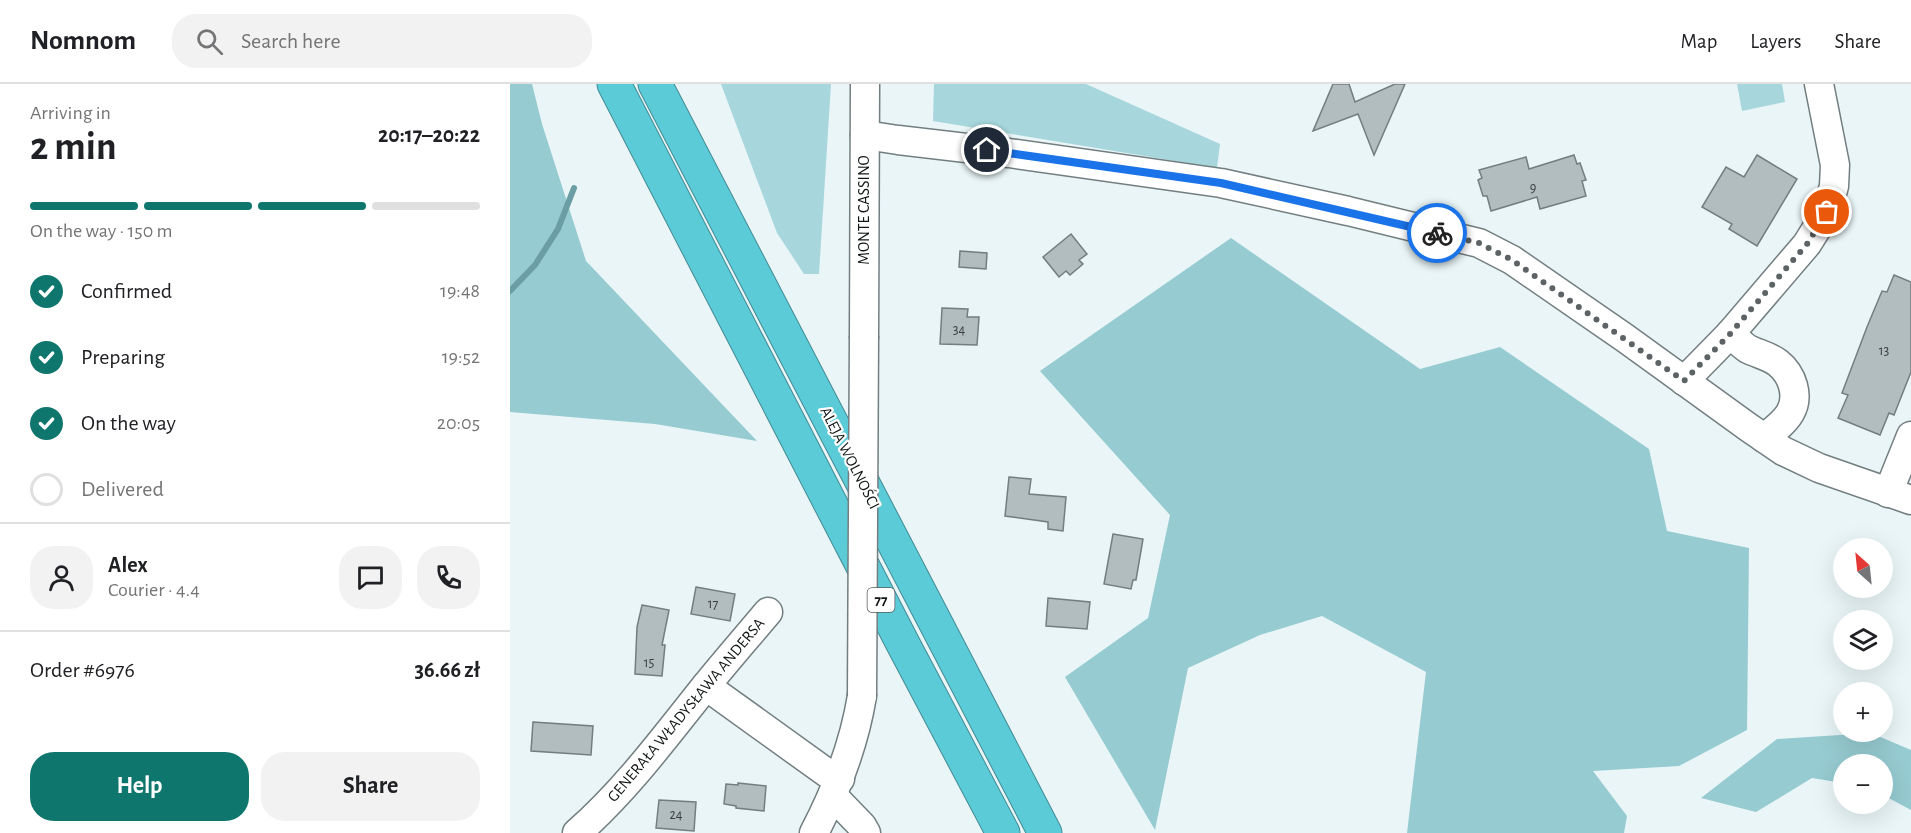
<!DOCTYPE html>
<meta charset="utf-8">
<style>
body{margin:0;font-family:"Alegreya Sans",sans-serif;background:#f2f2f2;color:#202124;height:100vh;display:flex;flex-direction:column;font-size:22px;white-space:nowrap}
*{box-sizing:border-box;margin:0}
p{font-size:20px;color:#757577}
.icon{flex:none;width:33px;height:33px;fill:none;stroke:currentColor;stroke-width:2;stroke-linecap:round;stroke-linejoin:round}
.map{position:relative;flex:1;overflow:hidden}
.side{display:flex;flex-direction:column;background:#fff;width:510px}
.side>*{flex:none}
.needle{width:39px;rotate:333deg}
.fabs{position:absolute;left:1323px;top:454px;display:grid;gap:12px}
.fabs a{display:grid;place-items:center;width:60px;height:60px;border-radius:50%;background:#fff;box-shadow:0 6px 24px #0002;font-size:30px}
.pin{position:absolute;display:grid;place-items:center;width:51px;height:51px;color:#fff;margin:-26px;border:3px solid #fff;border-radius:50%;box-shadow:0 2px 6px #0007}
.courier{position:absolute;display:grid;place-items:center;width:60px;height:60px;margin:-30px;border:4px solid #1a73e8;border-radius:50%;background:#fff;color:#222;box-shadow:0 2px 8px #0007}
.headline em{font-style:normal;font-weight:600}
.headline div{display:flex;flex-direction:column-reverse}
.headline{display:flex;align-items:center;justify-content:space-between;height:102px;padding:0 30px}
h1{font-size:39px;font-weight:600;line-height:45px}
.bar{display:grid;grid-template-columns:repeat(4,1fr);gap:9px 6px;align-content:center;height:72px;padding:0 30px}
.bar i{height:8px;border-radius:4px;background:#e0e0e0}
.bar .selected{background:#0f766e}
.bar p{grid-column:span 4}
.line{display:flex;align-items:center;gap:15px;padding:0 30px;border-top:2px solid #e0e0e0}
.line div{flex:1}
.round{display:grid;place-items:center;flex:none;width:63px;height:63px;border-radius:24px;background:#f2f2f2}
ol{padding:0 30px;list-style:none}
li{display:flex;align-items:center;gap:18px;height:66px}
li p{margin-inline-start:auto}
li .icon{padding:6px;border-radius:50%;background:#0f766e;color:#fff;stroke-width:4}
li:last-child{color:#757577}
li i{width:33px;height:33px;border:3px solid #e0e0e0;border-radius:50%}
.button{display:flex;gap:12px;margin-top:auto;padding:12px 30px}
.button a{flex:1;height:69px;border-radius:24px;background:#0f766e;color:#fff;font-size:24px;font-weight:600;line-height:69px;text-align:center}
.button a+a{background:#f2f2f2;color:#202124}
header{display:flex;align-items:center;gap:36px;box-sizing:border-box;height:84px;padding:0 30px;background:#fff;border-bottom:2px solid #e0e0e0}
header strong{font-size:28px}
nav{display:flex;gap:33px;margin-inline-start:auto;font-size:21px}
.search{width:420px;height:54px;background:#f2f2f2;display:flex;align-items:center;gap:15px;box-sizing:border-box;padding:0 21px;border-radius:24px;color:#757577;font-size:22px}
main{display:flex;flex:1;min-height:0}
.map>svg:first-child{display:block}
.green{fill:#a7d7dd}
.forest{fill:#96cbd1}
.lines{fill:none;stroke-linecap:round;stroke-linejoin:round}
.stream{stroke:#6a9da4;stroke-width:6}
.building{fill:#b2bdbf;stroke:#737e7f;stroke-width:1.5}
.minor-casing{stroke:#737e80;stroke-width:31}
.highway-casing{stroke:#428b94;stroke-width:35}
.minor{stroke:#fff;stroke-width:28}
.highway{stroke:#5ccbd8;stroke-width:33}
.minor-bridge-casing{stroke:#737e80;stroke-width:31;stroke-linecap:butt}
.minor-bridge{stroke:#fff;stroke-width:28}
.done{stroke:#5d6364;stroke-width:6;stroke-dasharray:0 10.8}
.route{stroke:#1a73e8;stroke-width:8}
.labels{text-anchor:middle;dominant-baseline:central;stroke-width:4.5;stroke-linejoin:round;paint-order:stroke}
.number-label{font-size:14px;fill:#393f40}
.shield{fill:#fff;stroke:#585b5b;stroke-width:1.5}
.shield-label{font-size:15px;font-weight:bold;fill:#111515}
.street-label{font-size:16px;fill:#111515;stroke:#fff}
</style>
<header>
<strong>Nomnom</strong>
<div class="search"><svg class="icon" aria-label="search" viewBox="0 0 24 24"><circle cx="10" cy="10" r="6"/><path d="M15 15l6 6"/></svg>Search here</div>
<nav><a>Map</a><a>Layers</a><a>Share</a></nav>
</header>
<main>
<section class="side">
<div class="headline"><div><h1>2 min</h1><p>Arriving in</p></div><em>20:17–20:22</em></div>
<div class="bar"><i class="selected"></i><i class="selected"></i><i class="selected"></i><i></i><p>On the way · 150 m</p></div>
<ol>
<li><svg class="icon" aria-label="check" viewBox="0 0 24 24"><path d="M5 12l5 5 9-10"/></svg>Confirmed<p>19:48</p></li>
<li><svg class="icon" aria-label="check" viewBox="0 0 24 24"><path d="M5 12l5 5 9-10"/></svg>Preparing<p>19:52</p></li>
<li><svg class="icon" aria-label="check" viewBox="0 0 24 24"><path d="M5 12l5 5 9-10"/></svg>On the way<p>20:05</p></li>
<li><i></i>Delivered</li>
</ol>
<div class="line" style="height:108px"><a class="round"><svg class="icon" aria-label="person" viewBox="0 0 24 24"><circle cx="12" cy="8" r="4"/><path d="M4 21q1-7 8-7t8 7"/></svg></a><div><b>Alex</b><p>Courier · 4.4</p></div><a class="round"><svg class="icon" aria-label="chat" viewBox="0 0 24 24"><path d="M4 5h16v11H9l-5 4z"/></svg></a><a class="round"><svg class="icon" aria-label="phone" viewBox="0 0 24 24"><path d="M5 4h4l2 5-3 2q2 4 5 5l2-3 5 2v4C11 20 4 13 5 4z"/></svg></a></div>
<div class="line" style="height:78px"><div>Order #6976</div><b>36.66 zł</b></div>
<div class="button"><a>Help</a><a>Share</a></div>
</section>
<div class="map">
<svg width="1401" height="749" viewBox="0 0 1401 749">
<rect width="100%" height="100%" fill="#e9f5f7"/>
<g class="green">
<polygon points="211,0 321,0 309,190 294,190 267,149"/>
<polygon points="424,0 576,0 710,60 707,84 423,37"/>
<polygon points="1227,0 1272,0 1275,18 1232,27"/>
</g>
<g class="forest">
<polygon points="0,0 22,0 32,40 76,177 247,357 145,340 0,328"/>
<polygon points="721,154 910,285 990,263 1139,365 1157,447 1239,464 1237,646 1169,682 1083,687 1117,732 1114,749 897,749 916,588 812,532 750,551 678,584 645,746 555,593 638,534 660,431 530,287"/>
<polygon points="1361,649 1401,666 1401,726 1373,711 1372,681 1334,681 1333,699 1302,694 1246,728 1191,714 1267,655"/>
</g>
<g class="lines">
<polyline class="stream" points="0,207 25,181 48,145 64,104"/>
</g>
<g class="building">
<polygon points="823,0 839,0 845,18 885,0 895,0 864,71 848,30 803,47"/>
<polygon points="1064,71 1067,80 1070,79 1076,96 1072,97 1076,112 1030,125 1027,113 981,127 977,112 973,112 968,96 972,94 969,86 1016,73 1019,85"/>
<polygon points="1247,71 1287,95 1247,162 1219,145 1222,140 1192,123 1216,83 1234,93"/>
<polygon points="561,150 577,170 569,176 573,180 560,191 556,187 549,193 533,173"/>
<polygon points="450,167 477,169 476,185 449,183"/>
<polygon points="1384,191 1401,198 1401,288 1384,331 1379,329 1370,351 1328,334 1338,311 1332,309 1357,243 1372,207 1377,208"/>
<polygon points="432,224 458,225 457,233 469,233 467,261 430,260"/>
<polygon points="499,393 521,395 519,410 556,413 553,447 538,445 538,438 495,432"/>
<polygon points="603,450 633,455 626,496 623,496 621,505 594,500"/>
<polygon points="186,503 225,510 220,537 181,530"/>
<polygon points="538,514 580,518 577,545 536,542"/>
<polygon points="132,521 159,526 152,561 155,561 152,592 125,590 127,543"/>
<polygon points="23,638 83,642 81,671 21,667"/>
<polygon points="228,699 256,702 254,727 226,724 226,722 214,720 216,700 228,701"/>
<polygon points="149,716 186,718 184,747 146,744"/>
</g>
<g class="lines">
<defs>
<g id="minor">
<polyline points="355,51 388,56 499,69 711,99 838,127 969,159 1002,176 1115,254 1238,343 1273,367 1309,384 1401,416"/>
<path d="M1220,250C1226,255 1232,261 1238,265C1248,270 1259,272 1268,279C1282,290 1290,312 1280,329C1274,339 1263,347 1254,354"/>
<polyline points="354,252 355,0"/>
<polyline points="1174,297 1220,250 1297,160 1317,128 1324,102 1325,81 1309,0"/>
<polyline points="1378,409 1401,352"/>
<polyline points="196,602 317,689 330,695"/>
<polyline points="323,712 352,742 356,749"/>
<path d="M67,749C116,706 155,653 195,603C216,577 237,553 258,528"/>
<path d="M304,749C327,705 344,661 352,612"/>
</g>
<g id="highway">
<polyline points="104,0 392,558 493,749"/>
<polyline points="145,0 535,749"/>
</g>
</defs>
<use href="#minor" class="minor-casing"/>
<use href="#highway" class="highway-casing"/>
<use href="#minor" class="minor"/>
<use href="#highway" class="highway"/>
<defs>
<polyline id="minor-bridge" points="352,612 354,252"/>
</defs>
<use href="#minor-bridge" class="minor-bridge-casing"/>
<use href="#minor-bridge" class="minor-bridge"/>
</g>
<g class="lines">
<polyline class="done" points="927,149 969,159 1002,176 1174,297 1220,250 1297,160 1317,128"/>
<polyline class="route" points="477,66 711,99 927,149"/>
</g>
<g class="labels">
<g class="number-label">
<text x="1023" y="104">9</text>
<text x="449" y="246">34</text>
<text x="1374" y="267">13</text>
<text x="203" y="520">17</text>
<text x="139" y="579">15</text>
<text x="166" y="731">24</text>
</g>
<rect class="shield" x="357.5" y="504" width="27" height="24" rx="4.5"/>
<g class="shield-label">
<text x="371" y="516">77</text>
</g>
<g class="street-label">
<text transform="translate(354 126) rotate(-90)">MONTE CASSINO</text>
<text transform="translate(340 374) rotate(63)">ALEJA WOLNOŚCI</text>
<text transform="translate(176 626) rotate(-50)">GENERAŁA WŁADYSŁAWA ANDERSA</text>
</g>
</g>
</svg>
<div class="fabs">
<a><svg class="needle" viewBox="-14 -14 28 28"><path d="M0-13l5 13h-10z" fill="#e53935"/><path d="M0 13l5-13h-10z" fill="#757577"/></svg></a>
<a><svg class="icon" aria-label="layers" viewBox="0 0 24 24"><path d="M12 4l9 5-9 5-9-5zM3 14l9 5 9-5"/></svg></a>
<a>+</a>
<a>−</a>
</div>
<div class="pin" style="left:1317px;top:128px;background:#ea580c"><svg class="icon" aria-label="bag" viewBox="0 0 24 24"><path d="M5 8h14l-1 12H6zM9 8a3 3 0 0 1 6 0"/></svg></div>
<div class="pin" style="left:477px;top:66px;background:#1f2937"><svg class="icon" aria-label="home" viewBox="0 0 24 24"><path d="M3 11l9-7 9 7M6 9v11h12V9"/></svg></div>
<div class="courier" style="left:927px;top:149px"><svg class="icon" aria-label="bike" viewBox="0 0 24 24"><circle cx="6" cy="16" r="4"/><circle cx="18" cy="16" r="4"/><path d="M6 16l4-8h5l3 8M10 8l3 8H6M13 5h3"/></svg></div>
</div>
</main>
